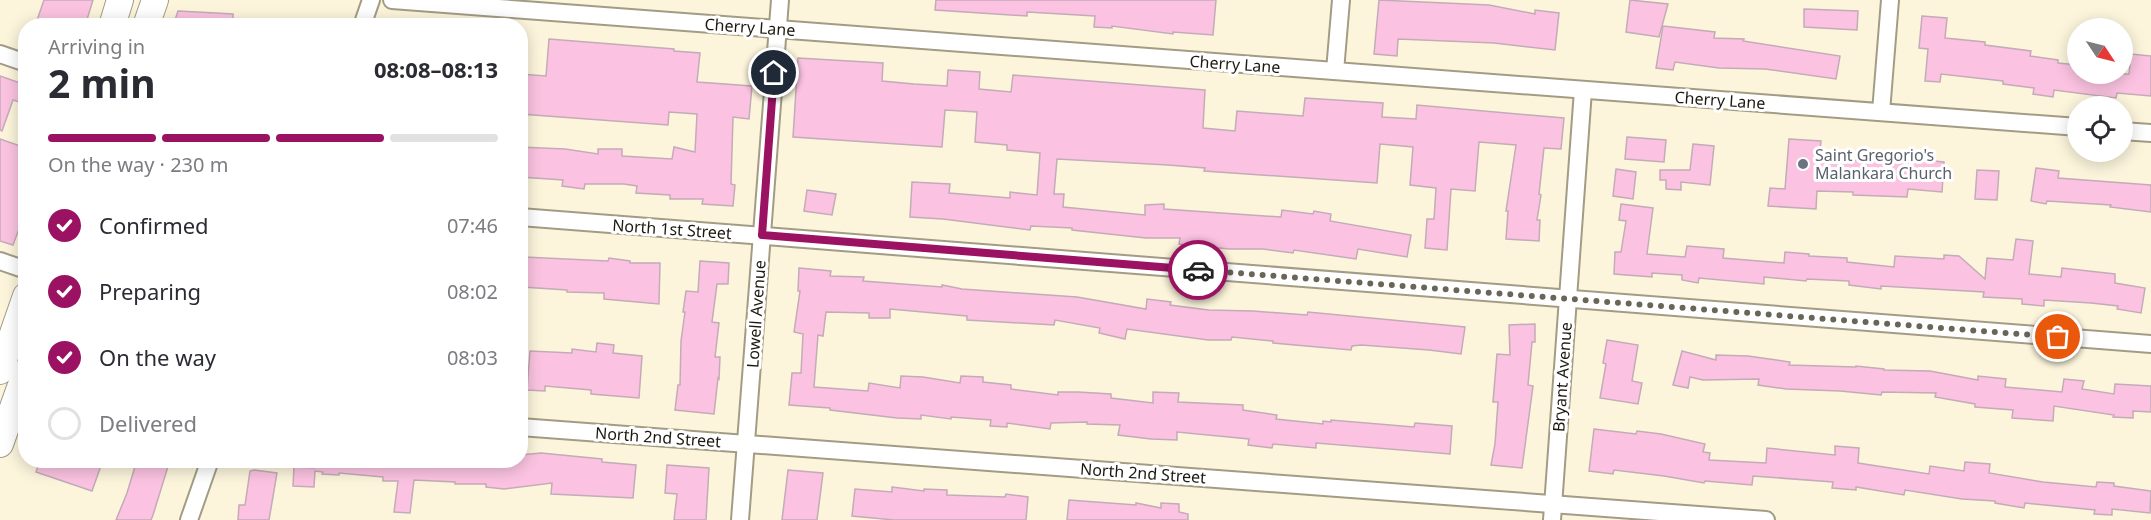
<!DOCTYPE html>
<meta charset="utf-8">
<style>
body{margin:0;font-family:"Noto Sans",sans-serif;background:#f7f7f7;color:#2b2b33;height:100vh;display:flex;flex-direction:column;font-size:22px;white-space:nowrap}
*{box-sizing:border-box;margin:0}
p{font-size:20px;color:#7c7c81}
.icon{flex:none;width:33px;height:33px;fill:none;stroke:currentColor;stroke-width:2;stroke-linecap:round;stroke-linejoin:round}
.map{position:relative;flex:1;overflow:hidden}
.sheet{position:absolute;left:18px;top:18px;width:510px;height:450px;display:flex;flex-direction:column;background:#fff;border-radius:24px;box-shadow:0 3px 15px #0003}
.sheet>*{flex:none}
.needle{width:39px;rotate:125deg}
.buttons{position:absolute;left:2067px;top:18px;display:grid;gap:12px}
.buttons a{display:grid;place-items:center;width:66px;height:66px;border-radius:50%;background:#fff;box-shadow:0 3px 15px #0003;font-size:30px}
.pin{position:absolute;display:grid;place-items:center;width:51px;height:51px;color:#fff;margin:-26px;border:3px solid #fff;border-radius:50%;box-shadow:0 2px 6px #0007}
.courier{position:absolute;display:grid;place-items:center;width:60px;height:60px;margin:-30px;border:4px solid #9c1262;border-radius:50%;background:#fff;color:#222;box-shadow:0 2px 8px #0007}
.summary em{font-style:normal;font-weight:700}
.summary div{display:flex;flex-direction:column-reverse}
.summary{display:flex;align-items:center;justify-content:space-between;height:102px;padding:0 30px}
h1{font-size:39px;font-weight:700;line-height:45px}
.bar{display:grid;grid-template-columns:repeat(4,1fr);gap:9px 6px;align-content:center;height:72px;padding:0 30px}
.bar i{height:8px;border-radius:4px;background:#e1e1e2}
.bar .on{background:#9c1262}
.bar p{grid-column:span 4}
ol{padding:0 30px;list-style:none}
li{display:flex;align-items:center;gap:18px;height:66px}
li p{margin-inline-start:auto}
li .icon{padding:6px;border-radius:50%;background:#9c1262;color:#fff;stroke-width:4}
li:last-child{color:#7c7c81}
li i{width:33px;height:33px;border:3px solid #e1e1e2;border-radius:50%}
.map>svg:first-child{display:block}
.building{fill:#fbc3e1;stroke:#c4abb8;stroke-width:1.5}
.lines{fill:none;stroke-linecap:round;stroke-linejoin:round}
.street-casing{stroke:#a39c85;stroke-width:20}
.primary-casing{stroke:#a39c85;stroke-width:28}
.street{stroke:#fff;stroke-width:16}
.primary{stroke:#fff;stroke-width:26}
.done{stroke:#6a6657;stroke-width:6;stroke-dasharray:0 10.8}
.route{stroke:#9c1262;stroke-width:8}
.worship-dot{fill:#6b7280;stroke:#fff;stroke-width:2}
.labels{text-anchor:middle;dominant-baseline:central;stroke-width:6;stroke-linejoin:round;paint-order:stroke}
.street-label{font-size:16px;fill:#1c1910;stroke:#fff}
.worship-label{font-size:16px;fill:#5b616d;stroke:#fff;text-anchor:start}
</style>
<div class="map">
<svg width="2151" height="520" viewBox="0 0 2151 520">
<rect width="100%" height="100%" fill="#fcf5dc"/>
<g class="building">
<polygon points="44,0 93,0 85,26 35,26"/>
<polygon points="936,0 1216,0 1213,35 1173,32 1173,34 1112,26 1112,28 1094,27 1095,16 1027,12 1027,16 935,10"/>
<polygon points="1379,0 1489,5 1535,14 1535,10 1559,13 1555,50 1494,43 1398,39 1397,56 1374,54"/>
<polygon points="1630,0 1668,4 1659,37 1626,32"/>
<polygon points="1804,9 1858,11 1857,30 1804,27"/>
<polygon points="178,11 233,14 233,26 173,26"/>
<polygon points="1922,16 1947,18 1945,38 1985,42 1985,45 2031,51 2030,56 2058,60 2058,63 2078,65 2078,74 2129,74 2131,54 2151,56 2151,96 2117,93 2116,98 2054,90 2053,97 2033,94 2034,88 2003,84 2003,81 1941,74 1940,82 1925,81 1928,49 1919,48"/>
<polygon points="1663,26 1715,32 1714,38 1744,39 1743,41 1840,56 1836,79 1765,69 1719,68 1675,62 1673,70 1656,68"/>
<polygon points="549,39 674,49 674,51 700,53 697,82 752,86 749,119 733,117 731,184 735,185 733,206 702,204 703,199 670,199 670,195 636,193 637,186 624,184 585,184 584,189 562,186 563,180 520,177 520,147 565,149 598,154 598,149 622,149 622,156 672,159 674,147 695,152 697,114 669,112 668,125 520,114 520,74 546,76"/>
<polygon points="798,58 883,63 882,81 914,84 947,86 948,70 980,72 979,89 1011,92 1013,75 1205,90 1203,128 1235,131 1237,111 1303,116 1305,98 1383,103 1382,117 1416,119 1417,105 1564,118 1561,149 1544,148 1539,194 1541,195 1537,220 1540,220 1539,241 1506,239 1508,211 1506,211 1516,145 1479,142 1475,191 1451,189 1447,250 1425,248 1427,219 1434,219 1436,188 1410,185 1413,147 1380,144 1377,183 1204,171 1205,168 1168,165 1057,159 1054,194 1064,194 1063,207 1145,215 1145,205 1164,204 1164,209 1281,217 1282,210 1313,214 1314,211 1331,214 1330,221 1411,235 1407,257 1358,249 1356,259 1294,250 1293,253 1263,249 1229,249 1179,244 1180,238 1146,238 1072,230 1072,228 1031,226 1030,230 943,219 910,217 912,182 950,184 949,193 1010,198 1010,192 1037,195 1040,153 1007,150 1007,145 975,142 977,112 945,110 942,147 793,137"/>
<polygon points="0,76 26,85 26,104 13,100 2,131 0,130"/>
<polygon points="1627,137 1666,140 1664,162 1625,159"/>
<polygon points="0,139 26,148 26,210 13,245 0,241"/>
<polygon points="1789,139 1821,141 1819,160 1890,161 1891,157 1944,162 1942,192 1908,189 1907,197 1853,195 1853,192 1817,191 1816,209 1768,206 1770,188 1785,189"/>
<polygon points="1693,144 1714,146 1710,185 1681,182 1681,190 1666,189 1666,180 1660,180 1660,170 1690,170"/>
<polygon points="2036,168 2059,171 2058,178 2151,185 2151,212 2110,207 2111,205 2047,201 2046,204 2031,201"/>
<polygon points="1616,169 1636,172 1633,199 1613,196"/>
<polygon points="1977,170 1999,171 1997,200 1975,199"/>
<polygon points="807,190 836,194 832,215 804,211"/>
<polygon points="1621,204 1653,208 1647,254 1685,257 1687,246 1724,249 1723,258 1784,263 1785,252 1809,254 1809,256 1847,258 1847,262 1894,267 1895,256 1944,259 1944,255 1959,256 1985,279 1987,258 2013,260 2016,239 2033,241 2029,274 2061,277 2062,268 2115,274 2115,283 2145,288 2141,313 2117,309 2118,306 2091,303 2044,300 2044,306 2022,304 2022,299 1983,297 1984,292 1881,286 1881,289 1849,285 1849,281 1807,279 1806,281 1764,277 1764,284 1699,278 1698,283 1682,280 1682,275 1652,273 1652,277 1614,274 1615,252 1621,252 1626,221 1619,220"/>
<polygon points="524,257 608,261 609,258 630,261 630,263 660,263 659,304 604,299 604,293 567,292 567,290 522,287"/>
<polygon points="700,261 729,263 728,284 717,284 712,322 719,323 715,357 720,357 719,379 718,378 714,414 675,410 678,385 680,385 681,341 685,312 683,312 686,291 698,292"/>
<polygon points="799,268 831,271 830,276 864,277 863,281 942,287 942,285 962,289 1077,297 1146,309 1147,299 1171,302 1170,305 1209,310 1253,311 1307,315 1308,312 1465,327 1461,354 1429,350 1361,345 1352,346 1351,350 1273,343 1273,341 1232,337 1231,340 1208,340 1127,329 1125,339 1099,333 1100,328 1055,320 1054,325 967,320 967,316 890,309 890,318 869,318 869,313 826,312 823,336 818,335 814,387 868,391 869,383 900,388 901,376 923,377 960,383 961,376 983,377 983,382 1011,385 1011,389 1058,395 1058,392 1078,392 1111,394 1111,398 1153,403 1153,392 1179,393 1178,402 1243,405 1243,410 1277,415 1276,419 1323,424 1323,421 1331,422 1331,420 1414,427 1415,423 1452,426 1450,454 1316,443 1316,448 1273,444 1272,448 1248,445 1249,439 1177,432 1177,440 1151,439 1118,435 1120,425 1087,424 1087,422 1051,423 1050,429 1007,423 1007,427 990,426 991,420 951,417 951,419 921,415 921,419 897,418 830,410 830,408 789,405 792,373 801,373 803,334 794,332 800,291 798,291"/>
<polygon points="1535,324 1535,342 1532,342 1528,385 1533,386 1522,468 1491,465 1495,444 1498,402 1493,402 1497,354 1510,355 1509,325"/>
<polygon points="1607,340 1638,345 1632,381 1642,383 1638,404 1600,398 1606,364 1603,363"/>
<polygon points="597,343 614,345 613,353 642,356 639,398 591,394 591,390 545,386 545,391 527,390 530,351 572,353 572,349 596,352"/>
<polygon points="1682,351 1716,360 1716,355 1748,356 1790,362 1789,365 1856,367 1856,366 1884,369 1884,370 1930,371 1978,380 1978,376 2006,379 2005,387 2062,392 2064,379 2084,381 2082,389 2114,394 2115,384 2151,386 2151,412 2133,411 2133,418 2113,417 2114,415 2054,406 2053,421 2012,418 2013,410 1975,407 1975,404 1935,397 1936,393 1882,392 1881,395 1840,391 1786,389 1758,385 1759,379 1703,380 1690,377 1688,388 1673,385"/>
<polygon points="1594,429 1636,434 1637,431 1661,434 1705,444 1703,452 1710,453 1709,460 1766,463 1767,448 1835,455 1835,446 1859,448 1858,463 1929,474 1930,466 1964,471 1965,462 1990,464 1989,473 2043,482 2096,487 2097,482 2114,483 2114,486 2151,491 2150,513 2112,509 2112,515 2094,514 2095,510 2025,503 2024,508 1995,503 1995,501 1962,499 1905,490 1904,495 1856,487 1856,490 1832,488 1833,482 1753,476 1752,485 1705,481 1704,483 1664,476 1614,470 1613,474 1589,471"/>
<polygon points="541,453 602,459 602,462 636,465 633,498 551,494 552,483 504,489 486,487 486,484 455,484 455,482 414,480 410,513 394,512 398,481 383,481 383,477 339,473 339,475 322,474 323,472 315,471 314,487 293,486 294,467 314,468 314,460 520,460 520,455"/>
<polygon points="40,460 103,460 92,491 36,472"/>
<polygon points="137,460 170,460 153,515 151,520 116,520 127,493"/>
<polygon points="667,465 709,468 706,520 674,520 677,494 665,493"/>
<polygon points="254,470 277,473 269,520 238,520 239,505 245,505 250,471"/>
<polygon points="788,470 823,473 817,520 782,520"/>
<polygon points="892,487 924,491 924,489 947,490 947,495 1005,497 1006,494 1028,497 1026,520 894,520 852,516 855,489 892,492"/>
<polygon points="1069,500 1136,505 1136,503 1161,508 1161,503 1179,504 1179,512 1188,514 1188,520 1067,520"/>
</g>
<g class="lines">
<defs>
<g id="street">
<polyline points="392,0 2078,127"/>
<polyline points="362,26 371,0"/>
<polyline points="0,54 26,63"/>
<polyline points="1335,71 1341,0"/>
<polyline points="1881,112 1890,0"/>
<polyline points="2122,131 2151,133"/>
<polyline points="520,217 2151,344"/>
<polyline points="0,261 26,270"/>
<polyline points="520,427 1766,520"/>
<polyline points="189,520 210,460"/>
<polyline points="740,520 780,0"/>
<polyline points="1552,520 1583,90"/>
</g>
<g id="primary">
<polyline points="112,26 120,0"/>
<polyline points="146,26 155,0"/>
<polyline points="0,371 26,296"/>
<polyline points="0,444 26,371"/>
</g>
</defs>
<use href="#street" class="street-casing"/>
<use href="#primary" class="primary-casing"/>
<use href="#street" class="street"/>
<use href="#primary" class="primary"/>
</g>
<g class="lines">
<polyline class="done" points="1198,270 2058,337"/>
<polyline class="route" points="774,73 762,235 1198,270"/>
</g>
<circle class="worship-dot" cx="1803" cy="164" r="6"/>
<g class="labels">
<g class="street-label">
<text transform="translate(750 27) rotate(4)">Cherry Lane</text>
<text transform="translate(1235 64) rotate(4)">Cherry Lane</text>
<text transform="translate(1720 100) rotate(4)">Cherry Lane</text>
<text transform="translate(672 229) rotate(4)">North 1st Street</text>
<text transform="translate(756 314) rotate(-86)">Lowell Avenue</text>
<text transform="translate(1562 377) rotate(-86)">Bryant Avenue</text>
<text transform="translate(658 437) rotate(4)">North 2nd Street</text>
<text transform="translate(1143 473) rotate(4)">North 2nd Street</text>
</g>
<g class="worship-label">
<text x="1815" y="155">Saint Gregorio's<tspan x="1815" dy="18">Malankara Church</tspan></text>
</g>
</g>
</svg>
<div class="buttons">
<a><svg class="needle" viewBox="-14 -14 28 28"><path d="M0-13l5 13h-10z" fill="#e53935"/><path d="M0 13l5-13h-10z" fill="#7c7c81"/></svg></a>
<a><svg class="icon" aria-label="locate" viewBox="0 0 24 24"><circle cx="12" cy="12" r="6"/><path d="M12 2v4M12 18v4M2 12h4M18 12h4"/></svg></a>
</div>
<div class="pin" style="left:2058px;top:337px;background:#ea580c"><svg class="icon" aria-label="bag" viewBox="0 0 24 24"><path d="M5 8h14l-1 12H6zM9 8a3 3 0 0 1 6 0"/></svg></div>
<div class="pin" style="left:774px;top:73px;background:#1f2937"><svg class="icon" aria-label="home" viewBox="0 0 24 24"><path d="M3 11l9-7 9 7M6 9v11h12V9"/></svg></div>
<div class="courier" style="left:1198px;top:270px"><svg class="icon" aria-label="car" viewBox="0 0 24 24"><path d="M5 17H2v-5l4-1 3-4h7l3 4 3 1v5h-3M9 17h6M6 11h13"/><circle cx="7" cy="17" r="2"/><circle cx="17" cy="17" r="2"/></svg></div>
<section class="sheet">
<div class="summary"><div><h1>2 min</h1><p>Arriving in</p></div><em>08:08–08:13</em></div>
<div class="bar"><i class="on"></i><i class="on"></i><i class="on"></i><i></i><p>On the way · 230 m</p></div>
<ol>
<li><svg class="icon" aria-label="check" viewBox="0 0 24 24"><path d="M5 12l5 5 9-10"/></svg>Confirmed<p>07:46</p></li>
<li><svg class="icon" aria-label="check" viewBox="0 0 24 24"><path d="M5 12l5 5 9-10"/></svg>Preparing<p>08:02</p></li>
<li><svg class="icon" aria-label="check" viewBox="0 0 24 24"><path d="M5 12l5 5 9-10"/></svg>On the way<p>08:03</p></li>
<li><i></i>Delivered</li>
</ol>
</section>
</div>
